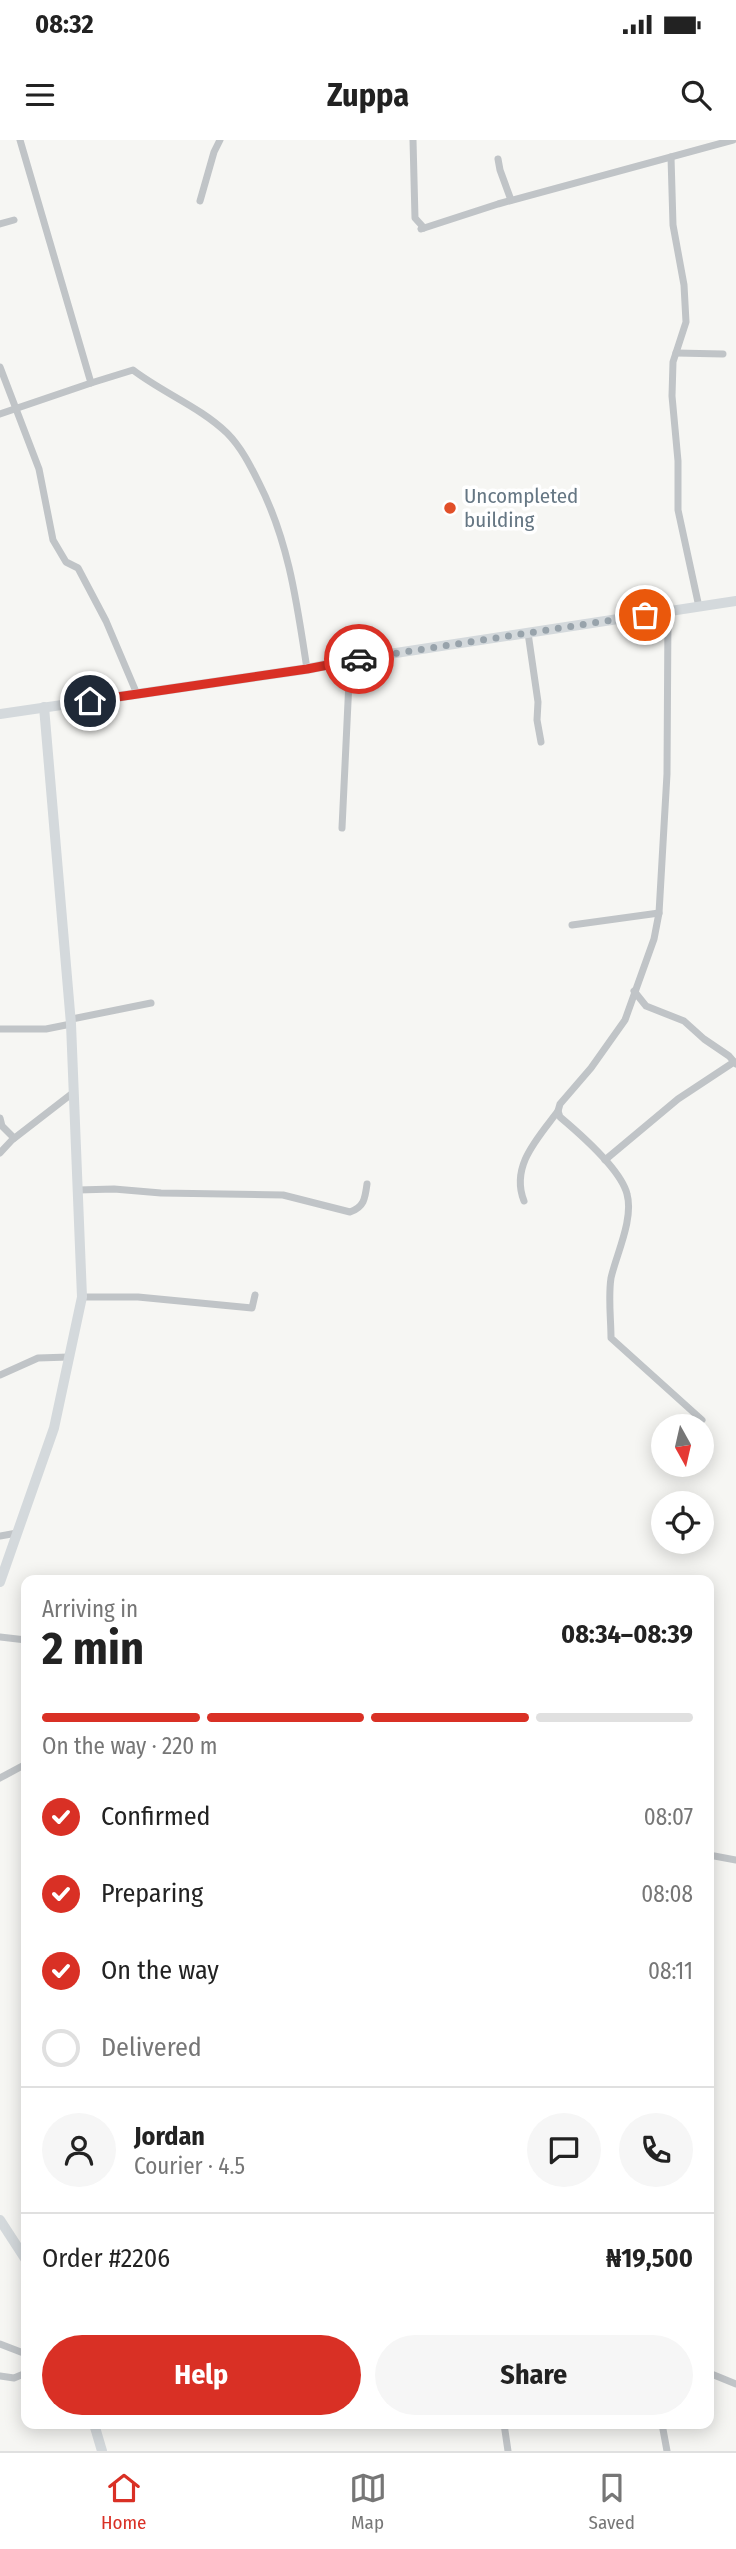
<!DOCTYPE html>
<meta charset="utf-8">
<style>
body{margin:0;font-family:"Fira Sans Condensed",sans-serif;background:#f6f6f6;color:#222;height:100vh;display:flex;flex-direction:column;font-size:26px;white-space:nowrap}
*{box-sizing:border-box;margin:0}
p{font-size:23px;color:#767676}
.icon{flex:none;width:38px;height:38px;fill:none;stroke:currentColor;stroke-width:2;stroke-linecap:round;stroke-linejoin:round}
.map{position:relative;flex:1;overflow:hidden}
.drawer{position:absolute;left:21px;top:1435px;width:693px;height:854px;display:flex;flex-direction:column;background:#fff;border-radius:14px;box-shadow:0 4px 18px #0003}
.drawer>*{flex:none}
.needle{width:46px;rotate:172deg}
.buttons{position:absolute;left:651px;top:1274px;display:grid;gap:14px}
.buttons a{display:grid;place-items:center;width:63px;height:63px;border-radius:50%;background:#fff;box-shadow:0 4px 18px #0003;font-size:35px}
.pin{position:absolute;display:grid;place-items:center;width:60px;height:60px;color:#fff;margin:-30px;border:4px solid #fff;border-radius:50%;box-shadow:0 2px 7px #0007}
.courier{position:absolute;display:grid;place-items:center;width:70px;height:70px;margin:-35px;border:5px solid #d93025;border-radius:50%;background:#fff;color:#222;box-shadow:0 2px 9px #0007}
.overview em{font-style:normal;font-weight:700}
.overview div{display:flex;flex-direction:column-reverse}
.overview{display:flex;align-items:center;justify-content:space-between;height:119px;padding:0 21px}
h1{font-size:46px;font-weight:700;line-height:52px}
.bar{display:grid;grid-template-columns:repeat(4,1fr);gap:10px 7px;align-content:center;height:84px;padding:0 21px}
.bar i{height:9px;border-radius:5px;background:#e0e0e0}
.bar .active{background:#d93025}
.bar p{grid-column:span 4}
.line{display:flex;align-items:center;gap:18px;padding:0 21px;border-top:2px solid #e0e0e0}
.line div{flex:1}
.round{display:grid;place-items:center;flex:none;width:74px;height:74px;border-radius:37px;background:#f6f6f6}
ol{padding:0 21px;list-style:none}
li{display:flex;align-items:center;gap:21px;height:77px}
li p{margin-inline-start:auto}
li .icon{padding:7px;border-radius:50%;background:#d93025;color:#fff;stroke-width:4}
li:last-child{color:#767676}
li i{width:38px;height:38px;border:4px solid #e0e0e0;border-radius:50%}
.primary-button{display:flex;gap:14px;margin-top:auto;padding:14px 21px}
.primary-button a{flex:1;height:80px;border-radius:42px;background:#d93025;color:#fff;font-size:28px;font-weight:700;line-height:80px;text-align:center}
.primary-button a+a{background:#f6f6f6;color:#222}
.status{display:flex;justify-content:space-between;align-items:center;height:49px;padding:0 35px;background:#fff;direction:ltr}
.status svg{height:19px;fill:currentColor}
header{display:flex;justify-content:space-between;align-items:center;height:91px;padding:0 21px;background:#fff;font-size:32px;font-weight:700}
.menu{display:flex;justify-content:space-around;align-items:center;height:98px;border-top:2px solid #e0e0e0;background:#fff;font-size:19px;color:#767676}
.menu a{display:grid;justify-items:center;gap:4px}
.menu .active{color:#d93025}
.map>svg:first-child{display:block}
.lines{fill:none;stroke-linecap:round;stroke-linejoin:round}
.street{stroke:#c0c4c7;stroke-width:7}
.secondary{stroke:#d4d9dc;stroke-width:10}
.done{stroke:#98a3ab;stroke-width:7;stroke-dasharray:0 12.6}
.route{stroke:#d93025;stroke-width:9}
.poi-dot{fill:#e14f28;stroke:#fff;stroke-width:2.5}
.labels{text-anchor:middle;dominant-baseline:central;stroke-width:7;stroke-linejoin:round;paint-order:stroke}
.poi-label{font-size:21px;fill:#667784;stroke:#fff;text-anchor:start}
</style>
<div class="status"><b>08:32</b><svg viewBox="0 0 49 12"><path d="M0 12V9h3v3zM5 12V6h3v6zM10 12V3h3v9zM15 12V0h3v12zM26 1h20v11H26zM47 4h2v5h-2z"/></svg></div>
<header><svg class="icon" aria-label="menu" viewBox="0 0 24 24"><path d="M4 6h16M4 12h16M4 18h16"/></svg>Zuppa<svg class="icon" aria-label="search" viewBox="0 0 24 24"><circle cx="10" cy="10" r="6"/><path d="M15 15l6 6"/></svg></header>
<div class="map">
<svg width="736" height="2311" viewBox="0 0 736 2311">
<rect width="100%" height="100%" fill="#f6f6f3"/>
<g class="lines">
<g class="street">
<polyline points="413,0 415,78 424,88"/>
<polyline points="671,17 673,85 684,145 686,182 673,222 672,256 678,321 678,370 699,467"/>
<polyline points="498,19 500,30 511,60"/>
<polyline points="200,61 214,12 220,0"/>
<polyline points="0,84 14,80"/>
<polyline points="421,89 498,64 733,0"/>
<polyline points="676,213 723,214"/>
<polyline points="0,227 39,329 53,400 66,422 78,428 106,481 137,554"/>
<path d="M91,243L133,230C163,253 200,267 227,293C241,307 250,325 259,343C289,402 297,464 307,529"/>
<polyline points="0,274 91,243 20,0"/>
<path d="M668,471L667,634L659,773L654,799L625,880L591,928L560,964L558,971L560,977C579,993 621,1030 627,1054C634,1079 616,1115 611,1138C608,1157 611,1179 611,1198L702,1280"/>
<polyline points="528,493 538,562 537,580 541,602"/>
<polyline points="342,688 350,520"/>
<polyline points="572,785 659,773"/>
<polyline points="634,851 646,866 684,881 704,899 729,916 736,924"/>
<polyline points="70,877 72,879 151,863"/>
<polyline points="0,889 46,889 71,884"/>
<polyline points="0,978 2,986 14,998"/>
<polyline points="0,1013 12,1000 74,952"/>
<polyline points="605,1020 678,959 734,922"/>
<path d="M78,1050L114,1049L161,1053L283,1055L350,1072C364,1067 365,1059 367,1044"/>
<path d="M524,1061C510,1026 538,998 558,971"/>
<polyline points="82,1157 138,1157 252,1168 255,1155"/>
<polyline points="0,1235 38,1218 69,1217"/>
<polyline points="0,1396 17,1393"/>
<polyline points="0,1497 26,1500"/>
<polyline points="0,1638 26,1624"/>
<polyline points="709,1715 736,1720"/>
<polyline points="0,2204 26,2214"/>
<polyline points="709,2233 736,2244"/>
<polyline points="0,2236 14,2238 26,2233"/>
<polyline points="504,2284 508,2311"/>
<polyline points="662,2284 667,2311"/>
</g>
<g class="secondary">
<polyline points="0,574 307,529 350,520 736,461"/>
<polyline points="0,1442 54,1288 82,1157 71,884 44,567"/>
<polyline points="0,2080 26,2120"/>
<polyline points="94,2284 102,2311"/>
</g>
</g>
<g class="lines">
<polyline class="done" points="359,519 645,475"/>
<polyline class="route" points="90,561 307,529 359,519"/>
</g>
<circle class="poi-dot" cx="450" cy="368" r="7"/>
<g class="labels">
<g class="poi-label">
<text x="464" y="356">Uncompleted<tspan x="464" dy="24">building</tspan></text>
</g>
</g>
</svg>
<div class="buttons">
<a><svg class="needle" viewBox="-14 -14 28 28"><path d="M0-13l5 13h-10z" fill="#e53935"/><path d="M0 13l5-13h-10z" fill="#767676"/></svg></a>
<a><svg class="icon" aria-label="locate" viewBox="0 0 24 24"><circle cx="12" cy="12" r="6"/><path d="M12 2v4M12 18v4M2 12h4M18 12h4"/></svg></a>
</div>
<div class="pin" style="left:645px;top:475px;background:#ea580c"><svg class="icon" aria-label="bag" viewBox="0 0 24 24"><path d="M5 8h14l-1 12H6zM9 8a3 3 0 0 1 6 0"/></svg></div>
<div class="pin" style="left:90px;top:561px;background:#1f2937"><svg class="icon" aria-label="home" viewBox="0 0 24 24"><path d="M3 11l9-7 9 7M6 9v11h12V9"/></svg></div>
<div class="courier" style="left:359px;top:519px"><svg class="icon" aria-label="car" viewBox="0 0 24 24"><path d="M5 17H2v-5l4-1 3-4h7l3 4 3 1v5h-3M9 17h6M6 11h13"/><circle cx="7" cy="17" r="2"/><circle cx="17" cy="17" r="2"/></svg></div>
<section class="drawer">
<div class="overview"><div><h1>2 min</h1><p>Arriving in</p></div><em>08:34–08:39</em></div>
<div class="bar"><i class="active"></i><i class="active"></i><i class="active"></i><i></i><p>On the way · 220 m</p></div>
<ol>
<li><svg class="icon" aria-label="check" viewBox="0 0 24 24"><path d="M5 12l5 5 9-10"/></svg>Confirmed<p>08:07</p></li>
<li><svg class="icon" aria-label="check" viewBox="0 0 24 24"><path d="M5 12l5 5 9-10"/></svg>Preparing<p>08:08</p></li>
<li><svg class="icon" aria-label="check" viewBox="0 0 24 24"><path d="M5 12l5 5 9-10"/></svg>On the way<p>08:11</p></li>
<li><i></i>Delivered</li>
</ol>
<div class="line" style="height:126px"><a class="round"><svg class="icon" aria-label="person" viewBox="0 0 24 24"><circle cx="12" cy="8" r="4"/><path d="M4 21q1-7 8-7t8 7"/></svg></a><div><b>Jordan</b><p>Courier · 4.5</p></div><a class="round"><svg class="icon" aria-label="chat" viewBox="0 0 24 24"><path d="M4 5h16v11H9l-5 4z"/></svg></a><a class="round"><svg class="icon" aria-label="phone" viewBox="0 0 24 24"><path d="M5 4h4l2 5-3 2q2 4 5 5l2-3 5 2v4C11 20 4 13 5 4z"/></svg></a></div>
<div class="line" style="height:91px"><div>Order #2206</div><b>₦19,500</b></div>
<div class="primary-button"><a>Help</a><a>Share</a></div>
</section>
</div>
<nav class="menu">
<a class="active"><svg class="icon" aria-label="home" viewBox="0 0 24 24"><path d="M3 11l9-7 9 7M6 9v11h12V9"/></svg>Home</a>
<a><svg class="icon" aria-label="map" viewBox="0 0 24 24"><path d="M3 6l6-2 6 2 6-2v14l-6 2-6-2-6 2zM9 4v14M15 6v14"/></svg>Map</a>
<a><svg class="icon" aria-label="saved" viewBox="0 0 24 24"><path d="M7 4h10v16l-5-4-5 4z"/></svg>Saved</a>
</nav>
